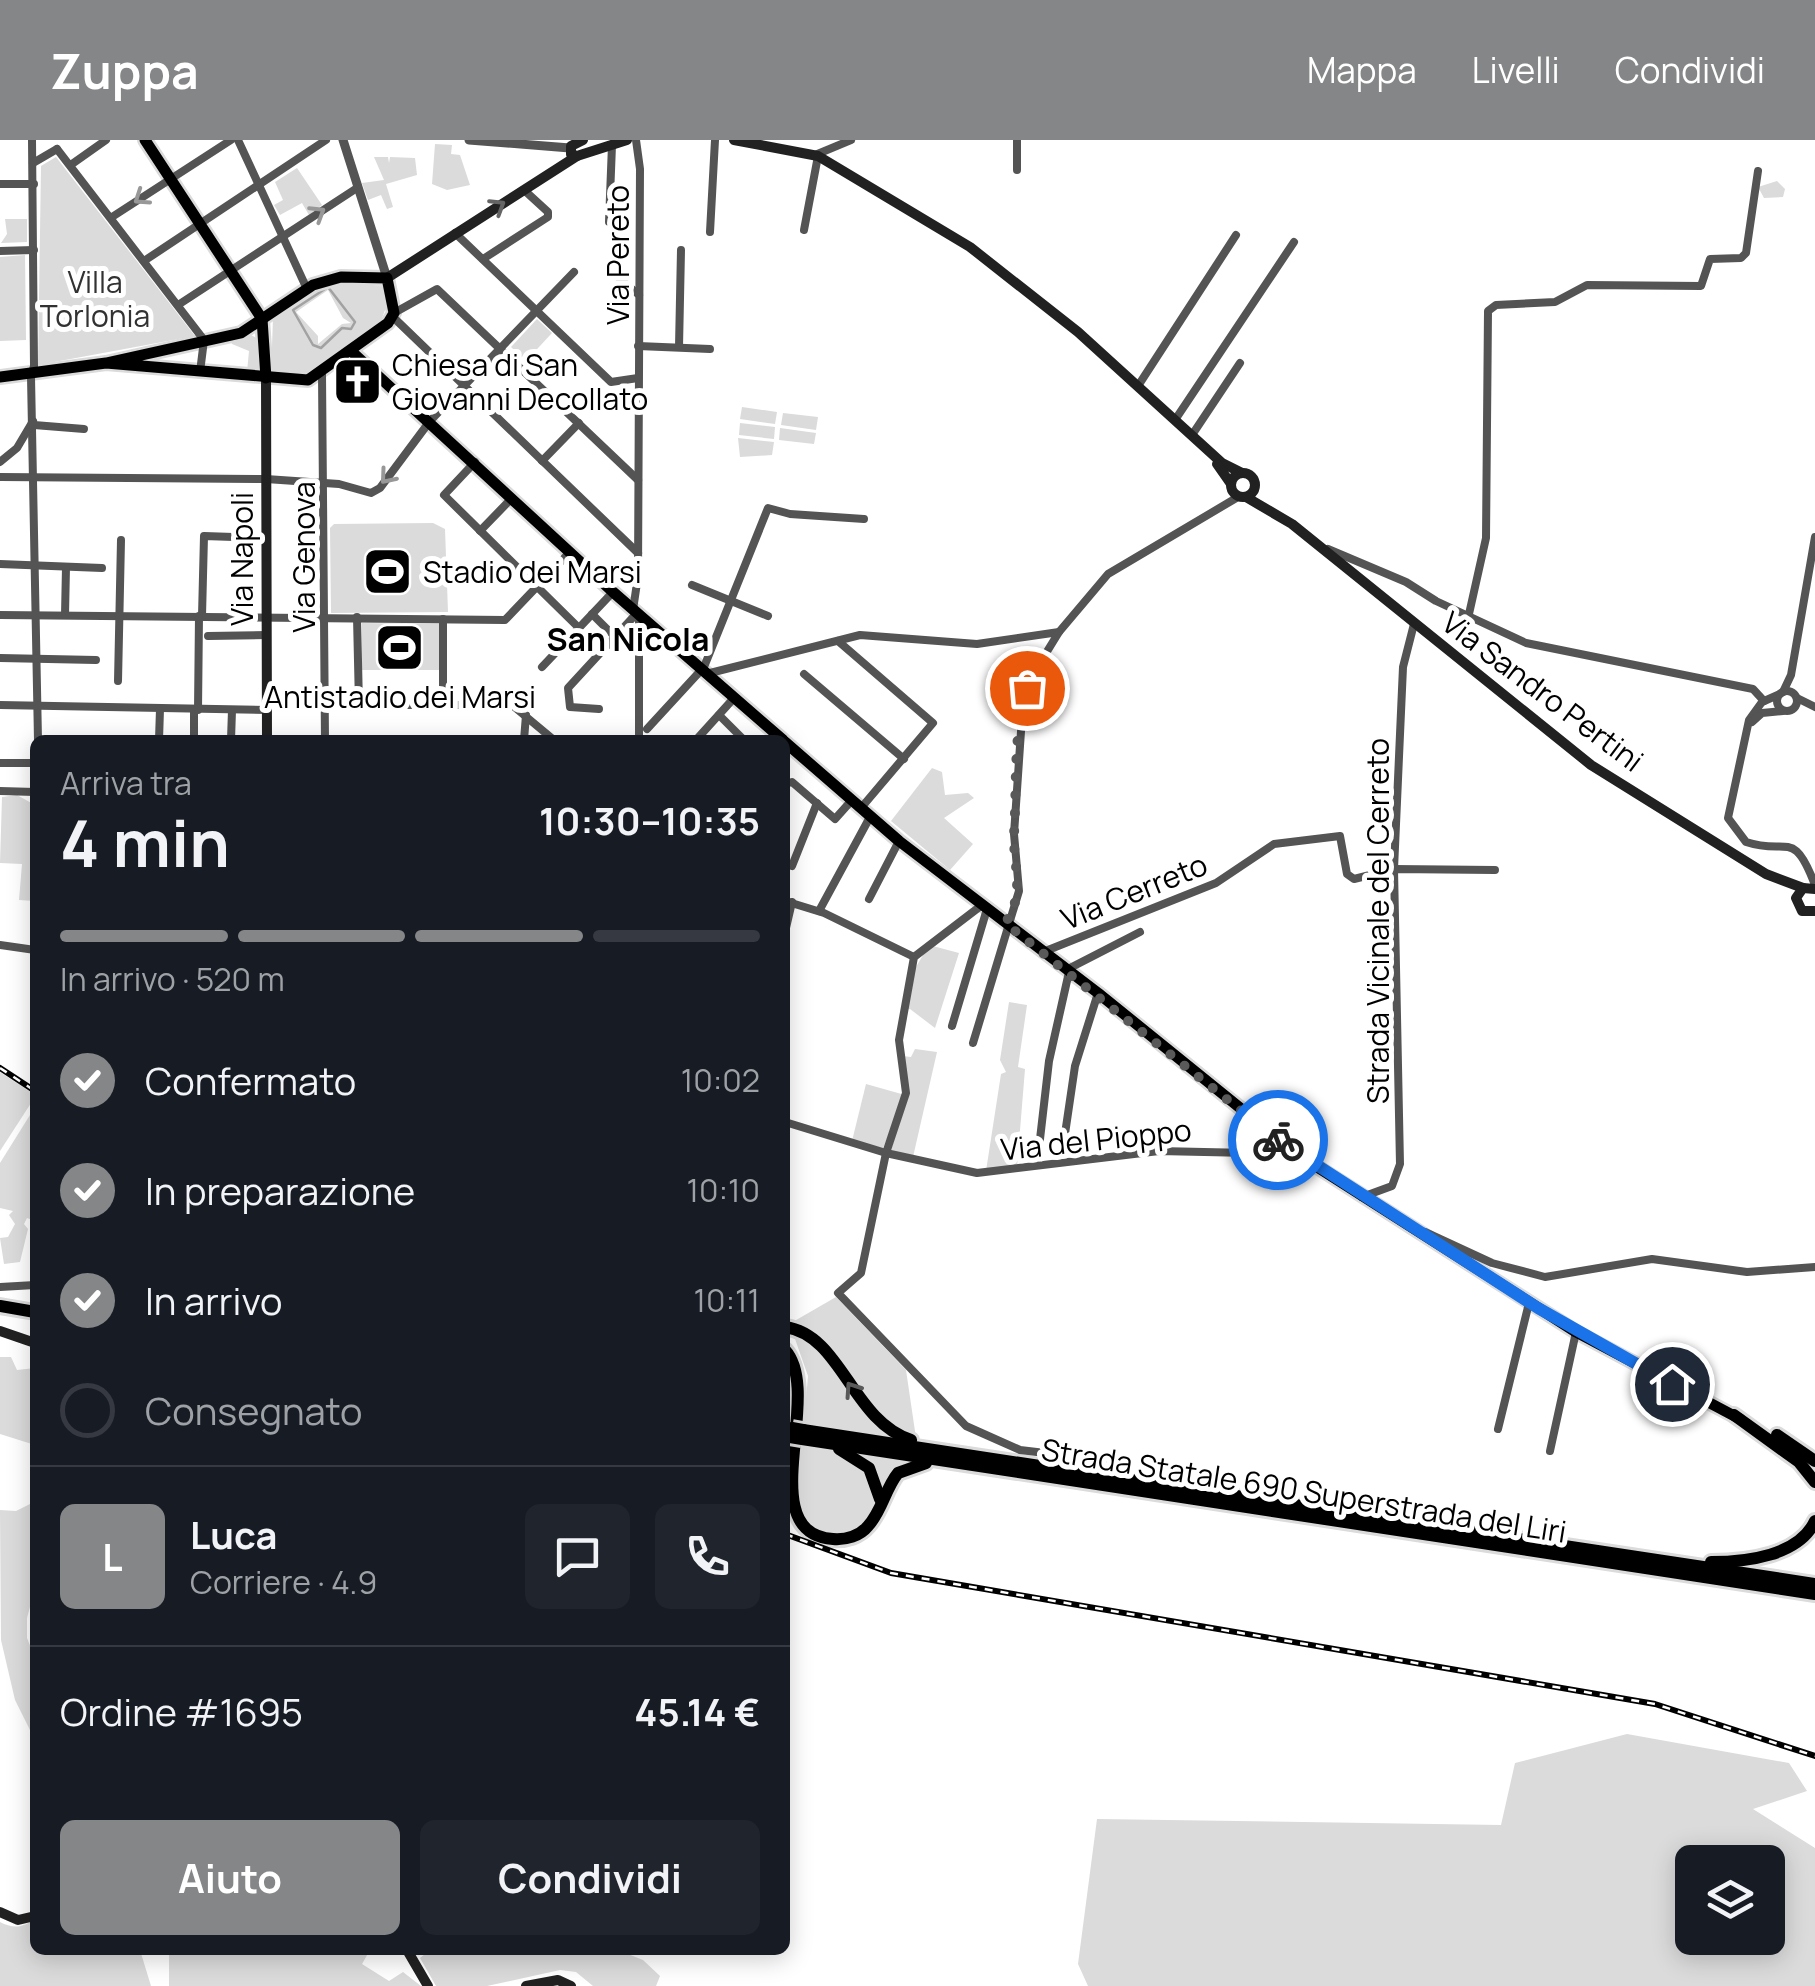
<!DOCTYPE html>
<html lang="it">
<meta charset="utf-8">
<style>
body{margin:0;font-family:Manrope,sans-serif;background:#20242c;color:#f1f3f6;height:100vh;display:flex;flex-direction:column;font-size:38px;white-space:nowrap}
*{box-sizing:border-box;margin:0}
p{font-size:32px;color:#9ea1a6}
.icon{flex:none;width:55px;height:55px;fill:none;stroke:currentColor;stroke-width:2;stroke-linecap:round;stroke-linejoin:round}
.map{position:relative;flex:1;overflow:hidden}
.details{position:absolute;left:30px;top:595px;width:760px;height:1220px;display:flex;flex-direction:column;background:#171b24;border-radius:15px;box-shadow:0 5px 25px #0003}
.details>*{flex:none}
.buttons{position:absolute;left:1675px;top:1705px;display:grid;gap:20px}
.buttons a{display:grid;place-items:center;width:110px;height:110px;border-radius:15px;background:#171b24;box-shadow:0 5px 25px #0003;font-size:50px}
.pin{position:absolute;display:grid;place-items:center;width:85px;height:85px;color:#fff;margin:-42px;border:5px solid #fff;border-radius:50%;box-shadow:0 2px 10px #0007}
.courier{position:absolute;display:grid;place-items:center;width:100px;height:100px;margin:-50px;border:8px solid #1a73e8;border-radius:50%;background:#fff;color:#222;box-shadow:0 2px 12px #0007}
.headline em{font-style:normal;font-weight:700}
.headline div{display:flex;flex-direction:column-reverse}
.headline{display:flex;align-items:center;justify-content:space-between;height:170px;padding:0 30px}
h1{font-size:65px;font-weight:700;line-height:75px}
.bar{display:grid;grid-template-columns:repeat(4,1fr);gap:15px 10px;align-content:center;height:120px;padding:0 30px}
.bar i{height:12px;border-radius:8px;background:#363941}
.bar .active{background:#858687}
.bar p{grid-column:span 4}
.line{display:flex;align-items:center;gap:25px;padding:0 30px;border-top:2px solid #363941}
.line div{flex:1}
.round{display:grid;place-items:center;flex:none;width:105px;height:105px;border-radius:15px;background:#20242c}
ol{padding:0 30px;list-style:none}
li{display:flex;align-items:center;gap:30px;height:110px}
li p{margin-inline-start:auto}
li .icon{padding:10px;border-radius:50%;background:#858687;color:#fff;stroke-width:4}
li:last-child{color:#9ea1a6}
li i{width:55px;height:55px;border:5px solid #363941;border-radius:50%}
.button{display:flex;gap:20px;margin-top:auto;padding:20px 30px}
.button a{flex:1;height:115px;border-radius:15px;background:#858687;color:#fff;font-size:40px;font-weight:700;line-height:115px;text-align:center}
.button a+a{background:#20242c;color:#f1f3f6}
header{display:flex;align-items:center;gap:60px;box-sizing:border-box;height:140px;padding:0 50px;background:#858687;color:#fff}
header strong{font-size:48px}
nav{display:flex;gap:55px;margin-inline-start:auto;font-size:35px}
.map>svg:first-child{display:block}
.green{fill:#dbdbdb;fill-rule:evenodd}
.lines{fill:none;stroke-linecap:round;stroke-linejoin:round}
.stream{stroke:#a2a2a2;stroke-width:2.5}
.primary-casing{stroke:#dbdbdb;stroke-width:16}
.trunk-casing{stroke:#dbdbdb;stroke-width:18}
.minor{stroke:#545454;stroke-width:8}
.tertiary{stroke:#545454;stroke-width:9}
.secondary{stroke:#212121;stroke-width:10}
.primary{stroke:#000;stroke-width:11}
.trunk{stroke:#000;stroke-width:12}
.rail-casing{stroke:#000;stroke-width:6}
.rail{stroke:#fff;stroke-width:2.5;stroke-dasharray:8;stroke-linecap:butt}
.trunk-bridge-casing{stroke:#dbdbdb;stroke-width:18;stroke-linecap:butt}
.trunk-bridge{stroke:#000;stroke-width:12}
.oneway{stroke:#989898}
.oneway2{stroke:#646464}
.oneway3{stroke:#595959}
.done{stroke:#595959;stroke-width:10;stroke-dasharray:0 18}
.route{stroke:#1a73e8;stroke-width:12}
.labels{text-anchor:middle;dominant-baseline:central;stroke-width:10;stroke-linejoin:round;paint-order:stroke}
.street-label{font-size:30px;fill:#000;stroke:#fff}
.park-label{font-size:30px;fill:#323232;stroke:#fff}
.poi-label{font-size:30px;fill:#000;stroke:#fff;text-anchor:start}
.neighbourhood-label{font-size:32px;font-weight:bold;fill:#000;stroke:#fff}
</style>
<header>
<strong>Zuppa</strong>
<nav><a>Mappa</a><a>Livelli</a><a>Condividi</a></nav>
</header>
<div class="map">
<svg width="1815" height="1846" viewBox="0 0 1815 1846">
<rect width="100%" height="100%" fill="#fff"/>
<g class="green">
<polygon points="435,4 452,5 451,14 460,15 470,45 447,50 432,44"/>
<polygon points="56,17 195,196 38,225 41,26"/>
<polygon points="374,17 388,17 389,23 390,17 415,18 417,35 386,44 393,67 387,69 381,55 368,60 362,43 384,40"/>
<polygon points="297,28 322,65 309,75 302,63 280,75 274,65 283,60 275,42"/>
<polygon points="1777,41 1785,49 1783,57 1764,58 1758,47"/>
<polygon points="5,79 27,79 27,102 1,103 7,94"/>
<polygon points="25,115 26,200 0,201 0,117"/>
<path d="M350,141L385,147L387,165L382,178L301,236L271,233L273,178L322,147ZM328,150L343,178L351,183L342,184L318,204V196L296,172Z"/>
<polygon points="537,179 552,193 526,221 511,207"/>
<polygon points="251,195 260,200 259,232 247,232 249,211 232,204 231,201"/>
<polygon points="742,267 777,272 775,284 740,279"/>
<polygon points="783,273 818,277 816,290 781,285"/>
<polygon points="740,283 775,287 774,299 739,295"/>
<polygon points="780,288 816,293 814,304 779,300"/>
<polygon points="738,298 774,302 772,315 740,317"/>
<polygon points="433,383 445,389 448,472 331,473 330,388 334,384"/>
<polygon points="362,483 439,484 439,530 362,530"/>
<polygon points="932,628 942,632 945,655 968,653 974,658 944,678 973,704 950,730 891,681"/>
<polygon points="17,655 35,665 35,761 19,760 22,724 0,723 2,657"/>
<polygon points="929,805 959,813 935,888 910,869 904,870 913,832"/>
<polygon points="1009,862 1027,865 1018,927 1025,929 1017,1027 986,1031 1001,934 1006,932 1000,920"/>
<polygon points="915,909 937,912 913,1017 891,1010 906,960 903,916 911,917"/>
<polygon points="0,932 32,953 33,960 0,1011"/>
<polygon points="866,944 905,955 883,1008 852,1001"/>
<polygon points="35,967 35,1081 27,1078 24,1084 28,1089 20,1122 4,1124 0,1098 8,1097 15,1084 9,1075 13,1071 0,1068 0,1023"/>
<polygon points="836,1157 906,1230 916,1298 894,1291 809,1191 791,1183"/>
<polygon points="794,1196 811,1199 886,1296 804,1283 808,1236"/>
<polygon points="0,1217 11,1217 17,1230 35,1228 35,1305 0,1294"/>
<path d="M800,1303L830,1308L860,1323L876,1358L863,1385C794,1421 797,1347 800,1303Z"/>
<polygon points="860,1314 904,1319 882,1347"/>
<polygon points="30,1364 35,1364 35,1448 27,1478 27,1498 35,1518 35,1600 15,1560 1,1500 0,1370 16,1371"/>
<path d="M1627,1594L1789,1623L1807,1651L1753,1669L1815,1708V1846H1088L1078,1824L1097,1679L1501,1685L1515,1623ZM1768,1722V1798H1692V1722Z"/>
<path d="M35,1778V1810H140L151,1846H0V1782C13,1789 24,1788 35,1778Z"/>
<polygon points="169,1810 370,1810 362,1824 389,1841 403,1832 421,1846 169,1846"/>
<polygon points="430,1810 618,1810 643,1820 660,1836 656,1846 593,1846 576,1832 560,1830 487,1846 436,1846 420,1818"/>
</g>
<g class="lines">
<polygon class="stream" points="328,147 355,182 351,189 342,188 321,208 313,205 293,170"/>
<defs>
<g id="primary">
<polyline points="145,0 262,179 266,238"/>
<polyline points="351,211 613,452 783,600"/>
<polyline points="0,237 106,223 241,193 313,145 341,137 387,138 394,173 388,183 308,240 106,223"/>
<polyline points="785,602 899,701 1098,853 1297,1014 1576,1192 1740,1279"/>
</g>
<g id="trunk">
<polyline points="0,1166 35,1172"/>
<path d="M785,1187C842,1195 851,1280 911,1300"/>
<path d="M785,1210C825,1254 751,1393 833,1399C846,1400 860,1396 868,1386C882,1371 885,1349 898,1333L926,1323"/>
<polyline points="1734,1275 1799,1322 1815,1342"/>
<polyline points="803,1290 1815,1444"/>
<polyline points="1777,1295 1815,1321"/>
<polyline points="802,1299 1815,1454"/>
<polyline points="839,1309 869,1328 880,1359"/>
<path d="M1711,1422C1746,1422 1799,1416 1815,1381"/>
</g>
</defs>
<use href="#primary" class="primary-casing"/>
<use href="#trunk" class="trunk-casing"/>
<g class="minor">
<polyline points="32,0 34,226 31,237 38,600"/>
<polyline points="238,0 307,149"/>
<polyline points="1017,0 1017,30"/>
<polyline points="57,9 204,200 200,232"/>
<polyline points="815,15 851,0"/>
<polyline points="33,23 57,9"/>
<polyline points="72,24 106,0"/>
<polyline points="0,44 34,44"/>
<polyline points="112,77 231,0"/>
<polyline points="609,82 612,5"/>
<polyline points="804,90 818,16"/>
<polyline points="710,92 715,0"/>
<polyline points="455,93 611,242 638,238"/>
<polyline points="0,111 34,110"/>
<polyline points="617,113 619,138 639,155"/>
<polyline points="483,119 548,77 548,72 524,50"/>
<polyline points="144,121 326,0"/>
<polyline points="178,165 357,48"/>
<polyline points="394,173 437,149 638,340"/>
<polyline points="393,177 638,413"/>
<polyline points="638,206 710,209"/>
<polyline points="679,207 681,110"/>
<polyline points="322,234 325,600"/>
<polyline points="1138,246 1236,95"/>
<polyline points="1175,280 1294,102"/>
<polyline points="34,285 84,289"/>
<polyline points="1192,295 1240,223"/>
<polyline points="542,321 579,283"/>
<polyline points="0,322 17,308 33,281"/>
<polyline points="475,322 444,355 579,488"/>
<polyline points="0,337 266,339 339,344 371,353 380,348 430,281 574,132"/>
<polyline points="480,391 512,358"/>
<polyline points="1328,409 1406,442 1436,461 1526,503 1753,549 1764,561"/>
<polyline points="0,424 102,428"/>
<polyline points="692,445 768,476"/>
<polyline points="633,470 638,436 640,29 636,0"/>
<polyline points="592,474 615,497"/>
<polyline points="1469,474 1486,398 1488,171 1496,165 1555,162 1587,145 1701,146 1710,119 1741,118 1746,113 1758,31"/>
<polyline points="0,475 505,480 570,412"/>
<polyline points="65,475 66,427"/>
<polyline points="202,476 204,396 266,398"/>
<polyline points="357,477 359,565"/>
<polyline points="443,479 443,564"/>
<polyline points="208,496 267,495"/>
<polyline points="838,501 933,583 861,668"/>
<polyline points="0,518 96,520"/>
<polyline points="542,527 613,452"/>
<polyline points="706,534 860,495 977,504 1059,492 1108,434 1238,357"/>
<polyline points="804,534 904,619"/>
<polyline points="118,541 121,400"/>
<circle cx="1787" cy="561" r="10"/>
<polyline points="1783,552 1791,535 1815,397"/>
<path d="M1780,554L1762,562L1749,580L1728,678L1746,702C1788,716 1793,687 1815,745"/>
<polyline points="1797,558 1815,567"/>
<polyline points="0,565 267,570"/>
<polyline points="325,565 512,565 554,600"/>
<polyline points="599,569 570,567 568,548 637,473"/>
<polyline points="198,570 199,476"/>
<polyline points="719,575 744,600"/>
<polyline points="1752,582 1762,573 1783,571"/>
<polyline points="647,589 704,527 768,368 790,374 864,379"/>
<polyline points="159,600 160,569"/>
<polyline points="194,600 194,570"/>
<polyline points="231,600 232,570"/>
<polyline points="524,600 526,575"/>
<polyline points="639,600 639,476"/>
<polyline points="696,600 734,558"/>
<polyline points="0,623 35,623"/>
<polyline points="785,644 792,642 835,679 852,660"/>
<polyline points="0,651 35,652"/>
<polyline points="792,726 817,663"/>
<polyline points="869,759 899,701"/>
<polyline points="785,761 824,773 914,817"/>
<polyline points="982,765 914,817 899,900 906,953 886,1013 861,1133 838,1153 966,1286 1020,1310 1104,1320"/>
<polyline points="819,771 870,677"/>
<polyline points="785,792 792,762"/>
<polyline points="0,805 35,810"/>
<polyline points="1043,812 1216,743 1274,704 1340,696 1347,734 1354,739 1394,729 1495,730"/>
<polyline points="1066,830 1140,792"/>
<polyline points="952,886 987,769"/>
<polyline points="973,903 1019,751 1014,694 1023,562 1032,536 1059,492"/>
<polyline points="785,982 886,1013 977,1033 1159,1011 1297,1014"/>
<polyline points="1061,1021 1075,926 1098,853"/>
<polyline points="1037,1025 1049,921 1069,832"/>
<polyline points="1362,1057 1392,1046 1400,1024 1394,729 1403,527 1414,484"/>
<polyline points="1425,1092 1492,1123 1545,1137 1652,1119 1747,1132 1815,1127"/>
<polyline points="0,1147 35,1145"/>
<polyline points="1498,1289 1529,1163"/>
<polyline points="1550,1311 1576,1192"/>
</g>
<g class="tertiary">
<polyline points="343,0 387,138"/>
<polyline points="469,0 570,8"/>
</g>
<g class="secondary">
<polyline points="583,0 571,6 571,14 577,16 627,0"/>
<polyline points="734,0 818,16 970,107 1078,192 1222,323 1242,333"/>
<polyline points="387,138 577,16"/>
<polyline points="266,238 267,600"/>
<polyline points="1217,324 1231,344"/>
<circle cx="1243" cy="345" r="12"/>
<polyline points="1246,357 1292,384 1591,625 1766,734 1803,748"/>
<polyline points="1815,749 1803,748 1796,758 1802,771 1815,771"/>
<polyline points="0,1191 35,1203"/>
<polyline points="0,1772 18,1780 35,1776"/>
<polyline points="407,1810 428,1846"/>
<polyline points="526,1846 558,1840 571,1846"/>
</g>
<use href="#primary" class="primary"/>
<use href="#trunk" class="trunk"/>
<defs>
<g id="rail">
<polyline points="0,928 35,951"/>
<polyline points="785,1394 891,1433 1655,1564 1815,1616"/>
</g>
</defs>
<use href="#rail" class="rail-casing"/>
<use href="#rail" class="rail"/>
<defs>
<g id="trunk-bridge">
<polyline points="792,1288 803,1290"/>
<polyline points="790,1297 802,1299"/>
</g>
</defs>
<use href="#trunk-bridge" class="trunk-bridge-casing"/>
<use href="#trunk-bridge" class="trunk-bridge"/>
</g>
<defs><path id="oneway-chevron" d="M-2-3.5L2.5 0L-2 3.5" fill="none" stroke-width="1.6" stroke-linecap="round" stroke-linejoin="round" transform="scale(2.5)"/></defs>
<g class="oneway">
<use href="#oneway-chevron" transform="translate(141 58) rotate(146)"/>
<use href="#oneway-chevron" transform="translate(318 73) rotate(-32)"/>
<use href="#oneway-chevron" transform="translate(387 337) rotate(130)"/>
</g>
<use class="oneway2" href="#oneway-chevron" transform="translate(498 66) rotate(-32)"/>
<use class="oneway3" href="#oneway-chevron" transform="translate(852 1249) rotate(-124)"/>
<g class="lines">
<path class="done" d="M1027,548C1013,593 1017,646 1014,694C1013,727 1026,754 1005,783L1278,1000"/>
<polyline class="route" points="1278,1000 1538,1168 1672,1244"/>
</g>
<defs>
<symbol id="church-square" viewBox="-11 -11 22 22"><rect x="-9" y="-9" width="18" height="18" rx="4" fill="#000" stroke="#fff"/><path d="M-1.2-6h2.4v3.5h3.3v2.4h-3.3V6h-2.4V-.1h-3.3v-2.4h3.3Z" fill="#fff"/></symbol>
<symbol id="stadium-square" viewBox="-11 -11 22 22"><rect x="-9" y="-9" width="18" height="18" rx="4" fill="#000" stroke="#fff"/><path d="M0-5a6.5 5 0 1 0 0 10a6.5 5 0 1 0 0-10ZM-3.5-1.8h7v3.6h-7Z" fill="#fff"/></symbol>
</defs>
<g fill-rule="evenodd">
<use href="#church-square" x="330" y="214" width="55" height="55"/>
<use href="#stadium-square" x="360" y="404" width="55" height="55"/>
<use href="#stadium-square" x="372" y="480" width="55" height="55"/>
</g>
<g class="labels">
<g class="street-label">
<text transform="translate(617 115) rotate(-90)">Via Pereto</text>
<text transform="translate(303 417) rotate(-90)">Via Genova</text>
<text transform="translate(241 419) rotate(-90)">Via Napoli</text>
<text transform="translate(1543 551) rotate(37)">Via Sandro Pertini</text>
<text transform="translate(1134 751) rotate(-22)">Via Cerreto</text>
<text transform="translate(1377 781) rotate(-90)">Strada Vicinale del Cerreto</text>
<text transform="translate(1096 999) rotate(-6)">Via del Pioppo</text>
<text transform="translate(1304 1350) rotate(9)">Strada Statale 690 Superstrada del Liri</text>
</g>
<g class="park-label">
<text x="95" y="141">Villa<tspan x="95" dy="34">Torlonia</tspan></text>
</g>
<g class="poi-label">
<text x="392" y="224">Chiesa di San<tspan x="392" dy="34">Giovanni Decollato</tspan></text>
<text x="423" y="431">Stadio dei Marsi</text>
<text x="400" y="556" text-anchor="middle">Antistadio dei Marsi</text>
</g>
<g class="neighbourhood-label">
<text x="628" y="499">San Nicola</text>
</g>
</g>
</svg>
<div class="buttons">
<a><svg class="icon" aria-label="layers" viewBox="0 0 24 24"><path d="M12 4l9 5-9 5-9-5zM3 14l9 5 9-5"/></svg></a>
</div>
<div class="pin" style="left:1027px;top:548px;background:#ea580c"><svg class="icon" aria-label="bag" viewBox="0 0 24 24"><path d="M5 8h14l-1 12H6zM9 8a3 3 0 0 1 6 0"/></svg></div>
<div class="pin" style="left:1672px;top:1244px;background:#1f2937"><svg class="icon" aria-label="home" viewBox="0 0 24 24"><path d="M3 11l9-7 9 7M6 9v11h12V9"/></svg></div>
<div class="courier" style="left:1278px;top:1000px"><svg class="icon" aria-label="bike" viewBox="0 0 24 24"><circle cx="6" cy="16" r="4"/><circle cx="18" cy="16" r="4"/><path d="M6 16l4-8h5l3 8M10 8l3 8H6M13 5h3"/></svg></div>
<section class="details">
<div class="headline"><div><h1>4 min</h1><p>Arriva tra</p></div><em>10:30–10:35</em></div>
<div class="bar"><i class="active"></i><i class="active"></i><i class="active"></i><i></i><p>In arrivo · 520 m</p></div>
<ol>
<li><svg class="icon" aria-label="check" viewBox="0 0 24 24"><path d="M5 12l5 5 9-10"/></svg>Confermato<p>10:02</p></li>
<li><svg class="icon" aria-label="check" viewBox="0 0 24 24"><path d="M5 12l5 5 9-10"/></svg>In preparazione<p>10:10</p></li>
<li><svg class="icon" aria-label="check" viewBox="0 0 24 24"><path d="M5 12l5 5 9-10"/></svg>In arrivo<p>10:11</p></li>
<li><i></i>Consegnato</li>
</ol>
<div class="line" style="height:180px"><b class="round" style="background:#858687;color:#fff">L</b><div><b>Luca</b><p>Corriere · 4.9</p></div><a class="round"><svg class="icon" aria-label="chat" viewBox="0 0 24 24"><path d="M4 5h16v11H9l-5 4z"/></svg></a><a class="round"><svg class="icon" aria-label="phone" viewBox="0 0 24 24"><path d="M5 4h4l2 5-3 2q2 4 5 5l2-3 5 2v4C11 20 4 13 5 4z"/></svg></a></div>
<div class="line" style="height:130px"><div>Ordine #1695</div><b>45.14 €</b></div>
<div class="button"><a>Aiuto</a><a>Condividi</a></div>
</section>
</div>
